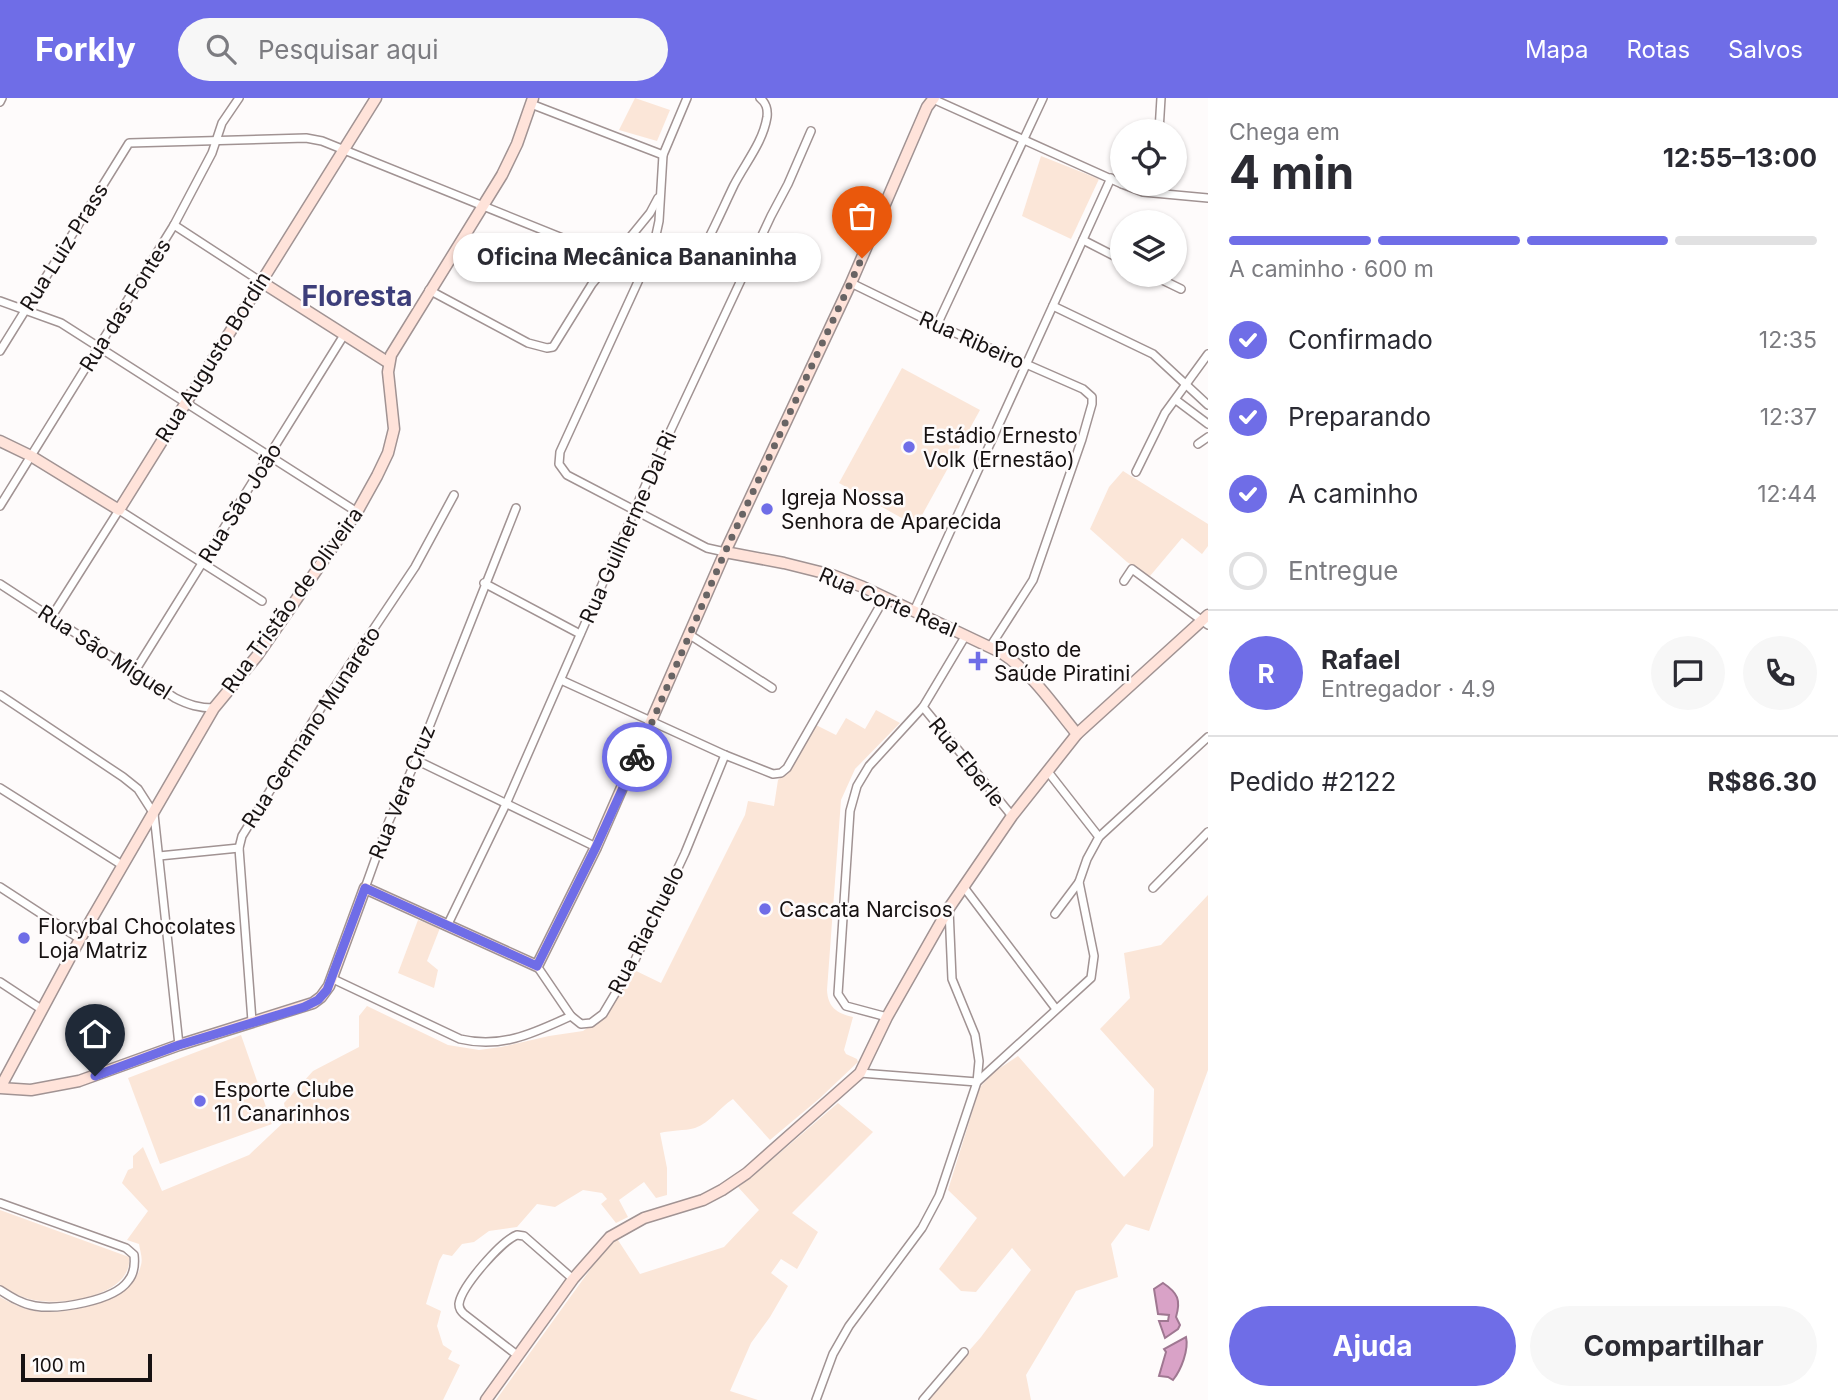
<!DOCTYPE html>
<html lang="pt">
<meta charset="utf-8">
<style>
body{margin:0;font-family:Inter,sans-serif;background:#f7f7f7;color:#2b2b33;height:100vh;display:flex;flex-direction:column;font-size:26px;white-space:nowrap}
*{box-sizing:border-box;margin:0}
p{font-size:23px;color:#7c7c81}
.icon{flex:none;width:38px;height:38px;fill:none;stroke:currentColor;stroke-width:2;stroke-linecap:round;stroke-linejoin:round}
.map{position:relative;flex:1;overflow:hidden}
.panel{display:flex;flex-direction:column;background:#fff;width:630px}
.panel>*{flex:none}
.buttons{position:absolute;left:1110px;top:21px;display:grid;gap:14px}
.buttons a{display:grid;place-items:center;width:77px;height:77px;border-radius:50%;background:#fff;box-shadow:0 2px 5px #0004;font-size:35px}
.scale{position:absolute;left:21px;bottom:18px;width:131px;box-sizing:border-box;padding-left:7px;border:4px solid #171212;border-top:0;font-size:19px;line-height:24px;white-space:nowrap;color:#171212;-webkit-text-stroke:5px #fefbfb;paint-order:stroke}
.pin{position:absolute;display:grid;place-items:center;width:60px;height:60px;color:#fff;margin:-72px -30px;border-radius:50% 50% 50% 0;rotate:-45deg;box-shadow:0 0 7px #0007}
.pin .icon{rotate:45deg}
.courier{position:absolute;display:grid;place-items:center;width:70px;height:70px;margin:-35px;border:5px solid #6f6de7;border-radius:50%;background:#fff;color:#222;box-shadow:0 2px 9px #0007}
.bubble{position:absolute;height:49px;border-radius:24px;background:#fff;box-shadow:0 2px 5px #0004;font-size:23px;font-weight:700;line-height:49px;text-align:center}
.summary em{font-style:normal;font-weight:700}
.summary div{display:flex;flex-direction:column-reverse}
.summary{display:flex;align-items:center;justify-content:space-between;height:119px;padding:0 21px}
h1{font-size:46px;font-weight:700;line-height:52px}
.bar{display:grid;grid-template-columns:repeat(4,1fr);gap:10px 7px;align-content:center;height:84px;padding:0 21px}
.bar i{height:9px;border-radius:5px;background:#e1e1e2}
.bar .on{background:#6f6de7}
.bar p{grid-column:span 4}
.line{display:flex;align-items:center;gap:18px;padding:0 21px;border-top:2px solid #e1e1e2}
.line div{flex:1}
.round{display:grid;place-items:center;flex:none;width:74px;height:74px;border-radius:37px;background:#f7f7f7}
ol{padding:0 21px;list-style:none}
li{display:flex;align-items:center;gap:21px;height:77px}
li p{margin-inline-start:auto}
li .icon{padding:7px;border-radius:50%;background:#6f6de7;color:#fff;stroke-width:4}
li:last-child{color:#7c7c81}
li i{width:38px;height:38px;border:4px solid #e1e1e2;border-radius:50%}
.action{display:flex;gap:14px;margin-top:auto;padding:14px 21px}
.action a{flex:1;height:80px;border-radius:42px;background:#6f6de7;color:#fff;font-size:28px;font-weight:700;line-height:80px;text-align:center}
.action a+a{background:#f7f7f7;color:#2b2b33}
header{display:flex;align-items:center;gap:42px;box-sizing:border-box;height:98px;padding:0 35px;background:#6f6de7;color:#fff}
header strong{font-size:33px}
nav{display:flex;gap:38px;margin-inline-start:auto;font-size:24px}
.search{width:490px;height:63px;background:#f7f7f7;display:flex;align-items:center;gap:18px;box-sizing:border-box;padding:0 24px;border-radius:38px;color:#7c7c81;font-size:26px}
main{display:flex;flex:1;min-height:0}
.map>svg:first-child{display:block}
.green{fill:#fbe6d8}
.water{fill:#d9a2c7;stroke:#9f7791;stroke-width:2}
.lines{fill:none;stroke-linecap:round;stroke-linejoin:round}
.street-casing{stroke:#a19393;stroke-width:10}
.secondary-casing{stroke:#a19393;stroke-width:13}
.street{stroke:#fff;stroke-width:7}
.secondary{stroke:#ffe3da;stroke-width:10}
.done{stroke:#686464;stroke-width:7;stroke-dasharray:0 12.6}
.route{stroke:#6f6de7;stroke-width:9}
.poi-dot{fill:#6f6de7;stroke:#fefbfb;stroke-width:2.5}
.labels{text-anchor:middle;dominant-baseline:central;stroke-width:5;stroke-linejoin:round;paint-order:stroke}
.street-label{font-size:21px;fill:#171212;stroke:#fefbfb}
.poi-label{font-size:21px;fill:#171212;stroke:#fefbfb;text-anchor:start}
.district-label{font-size:28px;font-weight:bold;fill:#3d3e7a;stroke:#fefbfb}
</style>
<header>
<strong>Forkly</strong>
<div class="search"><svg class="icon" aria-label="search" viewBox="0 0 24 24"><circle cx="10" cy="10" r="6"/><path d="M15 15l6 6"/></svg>Pesquisar aqui</div>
<nav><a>Mapa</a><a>Rotas</a><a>Salvos</a></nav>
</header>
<main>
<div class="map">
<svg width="1208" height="1302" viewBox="0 0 1208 1302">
<rect width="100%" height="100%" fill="#fefbfb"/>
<g class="green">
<polygon points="635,0 670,12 657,43 619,32"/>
<polygon points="1041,58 1099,81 1071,141 1022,118"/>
<polygon points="902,270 980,312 916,428 839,385"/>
<polygon points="1123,373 1208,426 1208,448 1202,456 1182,440 1150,478 1127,464 1090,431 1109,389"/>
<path d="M876,612L900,625L855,671L841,702L827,892C828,909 836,915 853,919L844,952L846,956L857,961L858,964L820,1000L770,1042L733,1001C719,1010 711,1024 695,1030C684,1033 671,1032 660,1035L667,1070V1097L656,1100L644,1084L619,1102L628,1119L616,1125L601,1106L607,1101L602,1095L583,1092L555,1109L537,1106L517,1129L489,1133L474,1144L462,1146L452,1158L443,1156L439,1163L426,1206L441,1213L437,1228L443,1247L452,1253L448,1261L460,1267L443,1302H0V1199C11,1205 22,1211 35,1213C66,1218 133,1204 141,1167C143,1160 140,1153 139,1146L127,1142L148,1113L122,1085L128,1072L133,1070V1058L143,1049L162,1093L249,1057L287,1021L284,1005L313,973L359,949V918L367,908L448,947L479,952L501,949L549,938L583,933L598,922L632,871L661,885L745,717L748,703L774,708L778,682L791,669L816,627L836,637L846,620L865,631Z"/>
<polygon points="1208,797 1208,972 1149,1133 1126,1126 1111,1146 1118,1179 1076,1193 1026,1277 1031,1302 926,1302 981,1239 1031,1172 1012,1150 976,1194 961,1193 939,1171 977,1120 948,1092 980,989 994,974 1018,958 1124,1079 1153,1048 1154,991 1100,931 1130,900 1124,855 1161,847"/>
<polygon points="418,822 440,830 427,863 438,872 434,890 398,875"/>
<polygon points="241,937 272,1026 160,1066 128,980"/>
<polygon points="838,1005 873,1034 792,1115 818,1134 797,1171 781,1161 771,1175 788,1188 770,1219 751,1245 730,1293 758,1302 496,1302 610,1144 616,1139 640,1176 724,1149 759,1112 738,1089 754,1077"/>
<path d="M0,1112L129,1159C133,1196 68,1207 41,1203C25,1202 13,1195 0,1187Z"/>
</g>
<g class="water">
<path d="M1163,1185C1178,1195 1181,1202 1176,1219L1180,1227L1178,1231L1165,1240L1159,1223H1168L1169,1217L1158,1216L1154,1191Z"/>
<path d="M1186,1239C1189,1252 1181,1272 1173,1282L1168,1279L1159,1278L1166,1254L1164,1251Z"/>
</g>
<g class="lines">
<defs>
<g id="street">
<polyline points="687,0 663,57 659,123 653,151 560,354 559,366 567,377 707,450 725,454"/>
<polyline points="933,1 1122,86"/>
<polyline points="0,4 2,0"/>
<polyline points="531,6 663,57"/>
<polyline points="1159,33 1161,0"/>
<polyline points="1122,86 1143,94 1208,100"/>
<polyline points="174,127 260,183"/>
<polyline points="1083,142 1122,162"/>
<path d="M687,177C707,148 719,118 734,87C746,64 763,44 767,19C768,10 766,5 760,0"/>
<polyline points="1152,177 1181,191"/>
<polyline points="851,185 937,227 1083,291 1092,299 1092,306 1082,341 1033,482 990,549"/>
<polyline points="429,192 528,245 547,250 553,249 592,186 650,115 658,100"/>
<polyline points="0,203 61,225 357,414"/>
<polyline points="1053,208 1153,256 1208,307"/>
<polyline points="937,227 1043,0"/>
<polyline points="0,253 129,45 306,40 322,43 612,160"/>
<polyline points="1176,302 1208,326"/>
<polyline points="1198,346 1208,339"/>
<polyline points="1136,374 1165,315 1208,256"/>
<polyline points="0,408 174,127 212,55 222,25 239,0"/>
<polyline points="1124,483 1132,471 1208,527"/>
<polyline points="484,485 580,536"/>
<path d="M0,486L175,600C189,607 199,610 214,610"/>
<polyline points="914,513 1111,80"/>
<polyline points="52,518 119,412 262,503"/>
<polyline points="690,537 772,590"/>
<polyline points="135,573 344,237"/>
<polyline points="561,582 725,657 773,676 781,675 787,670 885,499"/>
<polyline points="0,597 123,679 138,691 154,716 179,947"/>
<polyline points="923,609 1012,718"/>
<polyline points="416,662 596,749"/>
<polyline points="1049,675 1099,739"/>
<polyline points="0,690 122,767"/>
<polyline points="159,758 239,750"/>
<polyline points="963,788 1056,911"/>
<polyline points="0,789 80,841"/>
<polyline points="365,790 389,723 416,662 516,410"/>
<polyline points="1153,790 1208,734"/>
<polyline points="1055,816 1079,784"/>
<polyline points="448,826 506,706 654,368 771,118 788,86 811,33"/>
<polyline points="537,868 571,918 581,926 591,925 603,916 634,864 685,755 725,657"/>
<path d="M331,880L460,941C502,951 534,935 571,918"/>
<polyline points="0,884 41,911"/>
<polyline points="887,919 846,908 838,896 850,713 857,688 869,668 923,609 966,537"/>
<polyline points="252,923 239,750 242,738 326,602 415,469 454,397"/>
<polyline points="860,975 977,984 1091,880 1094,858 1079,784 1087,761 1099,739 1208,639"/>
<path d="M0,1105L126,1150L134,1157C135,1166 134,1176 128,1183C114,1203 58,1212 35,1208C22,1206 11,1199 0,1192"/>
<path d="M517,1257L464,1216C461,1213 459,1211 459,1206C461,1189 501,1143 517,1137L524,1138L573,1181"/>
<polyline points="816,1302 833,1256 849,1228 922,1130 939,1098 977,984 979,963 975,937 952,881 949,811"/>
<polyline points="923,1302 964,1254"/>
</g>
<g id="secondary">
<polyline points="533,0 517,46 502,77 391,257 388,274 394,331 388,355 377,378 357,414 257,558 214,610 80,841 0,990 31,992 79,983 179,947 313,905 321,899 329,888 365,790 537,868 596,749 725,454 851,185 927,9 934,0"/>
<polyline points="260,183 389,265"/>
<polyline points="0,343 31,358 119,412 376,0"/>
<path d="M725,454L784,465L832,477L863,489L1000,554C1031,573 1054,608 1077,636"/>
<polyline points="486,1302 573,1181 610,1139 644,1120 703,1102 722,1092 747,1075 860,975 887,919 949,810 1012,718 1077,636 1208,517"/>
</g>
</defs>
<use href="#street" class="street-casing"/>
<use href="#secondary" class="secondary-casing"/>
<use href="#street" class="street"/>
<use href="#secondary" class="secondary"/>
</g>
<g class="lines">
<polyline class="done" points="637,659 725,454 862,160"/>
<polyline class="route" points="95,978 179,947 304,909 318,902 327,892 365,790 537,868 596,749 637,659"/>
</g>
<g class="poi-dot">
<circle cx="909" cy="349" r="7"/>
<circle cx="767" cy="411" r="7"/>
<path d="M974.5 552.5h7v7h7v7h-7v7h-7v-7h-7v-7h7z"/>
<circle cx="765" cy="811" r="7"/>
<circle cx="24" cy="840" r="7"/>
<circle cx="200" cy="1003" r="7"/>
</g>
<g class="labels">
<g class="street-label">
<text transform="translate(64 149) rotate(-58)">Rua Luiz Prass</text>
<text transform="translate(125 207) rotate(-58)">Rua das Fontes</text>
<text transform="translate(972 242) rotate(24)">Rua Ribeiro</text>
<text transform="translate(213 259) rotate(-58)">Rua Augusto Bordin</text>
<text transform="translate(240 405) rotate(-58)">Rua São João</text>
<text transform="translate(628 429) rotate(-66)">Rua Guilherme Dal Ri</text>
<text transform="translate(292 502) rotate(-54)">Rua Tristão de Oliveira</text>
<text transform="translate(888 504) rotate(23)">Rua Corte Real</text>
<text transform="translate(105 554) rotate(33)">Rua São Miguel</text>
<text transform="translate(311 629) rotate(-57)">Rua Germano Munareto</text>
<text transform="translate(967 664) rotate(51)">Rua Eberle</text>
<text transform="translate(402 694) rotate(-68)">Rua Vera Cruz</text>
<text transform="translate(646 832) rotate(-63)">Rua Riachuelo</text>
</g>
<g class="poi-label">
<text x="923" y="337">Estádio Ernesto<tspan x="923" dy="24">Volk (Ernestão)</tspan></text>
<text x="781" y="399">Igreja Nossa<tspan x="781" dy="24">Senhora de Aparecida</tspan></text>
<text x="994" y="551">Posto de<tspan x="994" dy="24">Saúde Piratini</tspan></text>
<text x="779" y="811">Cascata Narcisos</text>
<text x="38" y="828">Florybal Chocolates<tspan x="38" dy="24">Loja Matriz</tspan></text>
<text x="214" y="991">Esporte Clube<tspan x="214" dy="24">11 Canarinhos</tspan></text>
</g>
<g class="district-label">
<text x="357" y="198">Floresta</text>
</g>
</g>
</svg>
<div class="buttons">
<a><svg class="icon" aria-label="locate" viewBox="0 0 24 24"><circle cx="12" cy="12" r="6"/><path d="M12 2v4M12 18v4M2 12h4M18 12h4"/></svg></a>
<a><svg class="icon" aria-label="layers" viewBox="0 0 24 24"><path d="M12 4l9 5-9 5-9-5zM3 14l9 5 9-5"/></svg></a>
</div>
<div class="scale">100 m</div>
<div class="pin" style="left:862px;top:160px;background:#ea580c"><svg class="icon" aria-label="bag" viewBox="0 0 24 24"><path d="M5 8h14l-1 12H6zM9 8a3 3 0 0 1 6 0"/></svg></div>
<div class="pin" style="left:95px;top:978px;background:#1f2937"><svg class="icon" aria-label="home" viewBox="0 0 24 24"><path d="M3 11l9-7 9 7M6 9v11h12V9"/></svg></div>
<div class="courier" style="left:637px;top:659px"><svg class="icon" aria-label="bike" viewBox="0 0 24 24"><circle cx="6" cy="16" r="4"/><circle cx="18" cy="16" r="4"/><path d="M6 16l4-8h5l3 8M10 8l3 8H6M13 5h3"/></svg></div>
<div class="bubble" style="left:453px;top:135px;width:368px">Oficina Mecânica Bananinha</div>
</div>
<section class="panel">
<div class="summary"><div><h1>4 min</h1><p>Chega em</p></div><em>12:55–13:00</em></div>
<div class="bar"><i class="on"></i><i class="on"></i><i class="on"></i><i></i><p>A caminho · 600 m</p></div>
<ol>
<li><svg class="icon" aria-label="check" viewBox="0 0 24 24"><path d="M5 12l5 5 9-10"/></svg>Confirmado<p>12:35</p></li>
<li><svg class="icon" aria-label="check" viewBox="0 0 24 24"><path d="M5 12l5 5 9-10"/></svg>Preparando<p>12:37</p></li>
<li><svg class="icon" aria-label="check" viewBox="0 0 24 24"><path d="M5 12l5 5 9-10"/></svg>A caminho<p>12:44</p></li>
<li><i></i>Entregue</li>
</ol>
<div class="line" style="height:126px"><b class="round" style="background:#6f6de7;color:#fff">R</b><div><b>Rafael</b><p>Entregador · 4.9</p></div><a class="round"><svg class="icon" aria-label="chat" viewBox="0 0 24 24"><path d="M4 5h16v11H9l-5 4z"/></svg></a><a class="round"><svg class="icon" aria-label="phone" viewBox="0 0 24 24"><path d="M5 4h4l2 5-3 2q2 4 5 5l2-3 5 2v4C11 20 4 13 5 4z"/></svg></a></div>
<div class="line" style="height:91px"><div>Pedido #2122</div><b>R$86.30</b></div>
<div class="action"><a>Ajuda</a><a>Compartilhar</a></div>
</section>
</main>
